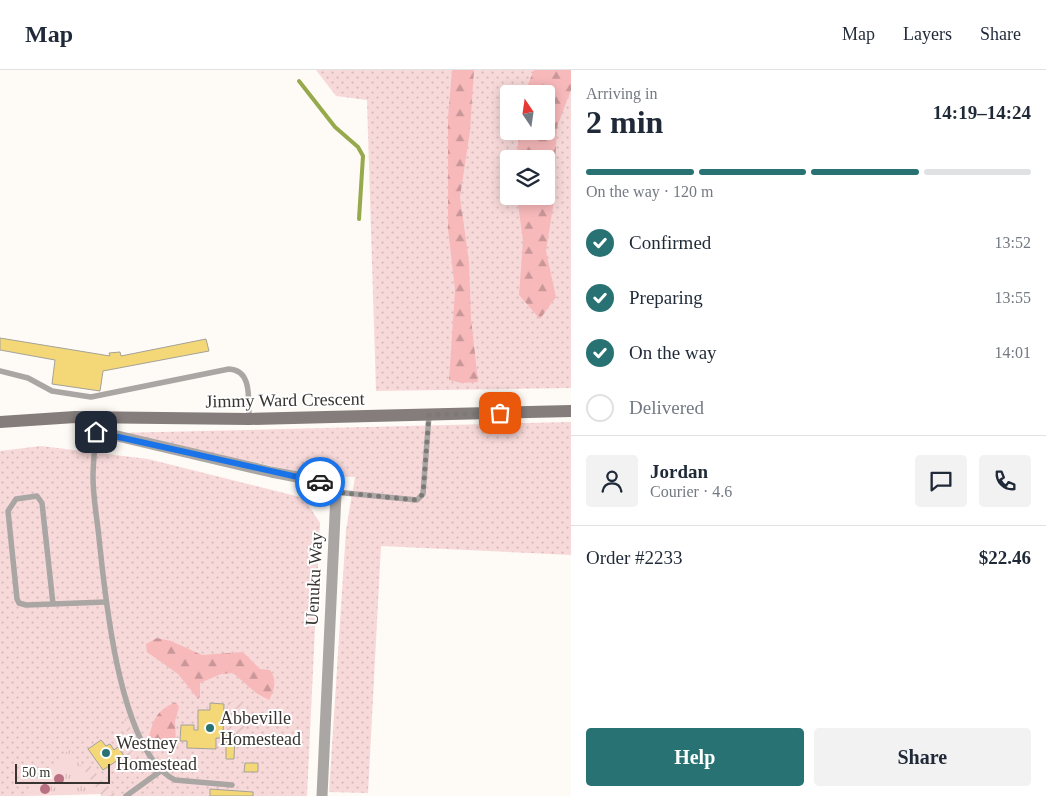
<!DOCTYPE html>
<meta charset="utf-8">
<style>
body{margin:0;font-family:"Times New Roman",serif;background:#f2f2f3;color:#1f2937;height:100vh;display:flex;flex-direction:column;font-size:19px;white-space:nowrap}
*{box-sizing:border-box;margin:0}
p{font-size:16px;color:#747a83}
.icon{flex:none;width:28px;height:28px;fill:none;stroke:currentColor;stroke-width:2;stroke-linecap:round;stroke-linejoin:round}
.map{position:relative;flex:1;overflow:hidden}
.drawer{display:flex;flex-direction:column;background:#fff;width:475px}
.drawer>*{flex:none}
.needle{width:32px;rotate:347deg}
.fabs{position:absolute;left:500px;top:15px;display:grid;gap:10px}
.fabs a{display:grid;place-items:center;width:55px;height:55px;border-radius:5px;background:#fff;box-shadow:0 2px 12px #0003;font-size:25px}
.scale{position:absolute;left:15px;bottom:12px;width:95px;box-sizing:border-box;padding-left:5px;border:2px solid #373431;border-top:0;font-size:14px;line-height:18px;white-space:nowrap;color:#373431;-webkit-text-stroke:4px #fff;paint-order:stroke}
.pin{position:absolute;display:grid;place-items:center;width:42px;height:42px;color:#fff;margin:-21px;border-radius:10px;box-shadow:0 2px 8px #0006}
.courier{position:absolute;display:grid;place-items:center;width:50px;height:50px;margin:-25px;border:4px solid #1a73e8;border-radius:50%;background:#fff;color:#222;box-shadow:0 1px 6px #0007}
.overview em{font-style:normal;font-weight:600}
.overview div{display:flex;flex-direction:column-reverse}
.overview{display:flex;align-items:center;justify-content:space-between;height:85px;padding:0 15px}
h1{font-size:32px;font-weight:600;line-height:38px}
.bar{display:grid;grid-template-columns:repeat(4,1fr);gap:8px 5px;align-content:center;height:60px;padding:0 15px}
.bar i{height:6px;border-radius:4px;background:#e0e1e3}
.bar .active{background:#287273}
.bar p{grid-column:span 4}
.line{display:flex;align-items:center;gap:12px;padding:0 15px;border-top:1px solid #e0e1e3}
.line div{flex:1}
.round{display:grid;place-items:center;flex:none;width:52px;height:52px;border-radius:5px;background:#f2f2f3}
ol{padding:0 15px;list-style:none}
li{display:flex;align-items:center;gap:15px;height:55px}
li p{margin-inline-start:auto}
li .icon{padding:5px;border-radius:50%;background:#287273;color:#fff;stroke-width:4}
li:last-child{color:#747a83}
li i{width:28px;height:28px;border:2px solid #e0e1e3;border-radius:50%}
.action{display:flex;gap:10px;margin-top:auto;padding:10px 15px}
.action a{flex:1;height:58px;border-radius:5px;background:#287273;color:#fff;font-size:20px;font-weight:600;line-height:58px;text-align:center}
.action a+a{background:#f2f2f3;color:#1f2937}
header{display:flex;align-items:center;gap:30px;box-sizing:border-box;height:70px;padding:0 25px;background:#fff;border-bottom:1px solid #e0e1e3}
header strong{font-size:24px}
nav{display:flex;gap:28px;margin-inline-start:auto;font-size:18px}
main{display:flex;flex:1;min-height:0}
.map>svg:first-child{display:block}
.grass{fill:url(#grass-dots);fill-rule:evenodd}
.forest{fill:url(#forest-firs)}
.park{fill:url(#park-tufts)}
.garden{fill:url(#garden-furrows)}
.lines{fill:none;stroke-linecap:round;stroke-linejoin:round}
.stream{stroke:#96a94b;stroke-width:4}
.building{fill:#f4d877;stroke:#a4a299}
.lane{stroke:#aaa6a4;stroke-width:5.5}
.street{stroke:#aaa6a4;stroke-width:11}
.secondary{stroke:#847d7b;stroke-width:12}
.tree{fill:#b87082}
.done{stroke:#7d7976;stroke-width:5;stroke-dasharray:0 9}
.route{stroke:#1a73e8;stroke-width:6}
.poi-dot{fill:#287273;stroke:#fff;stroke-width:2}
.labels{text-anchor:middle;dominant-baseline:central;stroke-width:4;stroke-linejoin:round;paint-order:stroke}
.street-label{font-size:18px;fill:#373431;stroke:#fff}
.poi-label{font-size:18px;fill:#373431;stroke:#fff;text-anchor:start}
</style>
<header>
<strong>Map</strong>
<nav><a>Map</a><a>Layers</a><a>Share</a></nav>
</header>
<main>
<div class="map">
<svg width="571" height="726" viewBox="0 0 571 726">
<defs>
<pattern id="grass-dots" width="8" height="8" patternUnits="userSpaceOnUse" patternTransform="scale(1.25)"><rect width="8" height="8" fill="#f8d9d9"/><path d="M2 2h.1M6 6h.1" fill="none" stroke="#d5bbbb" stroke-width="1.8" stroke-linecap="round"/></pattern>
<pattern id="forest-firs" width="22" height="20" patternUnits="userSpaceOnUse" patternTransform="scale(1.25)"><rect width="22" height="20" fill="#f8b9bb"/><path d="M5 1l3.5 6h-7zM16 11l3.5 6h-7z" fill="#ca9799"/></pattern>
<pattern id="park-tufts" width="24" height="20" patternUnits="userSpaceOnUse" patternTransform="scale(1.25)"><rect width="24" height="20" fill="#f8d9d9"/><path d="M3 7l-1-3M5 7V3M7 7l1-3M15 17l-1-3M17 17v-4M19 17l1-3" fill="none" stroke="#d5bbbb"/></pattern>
<pattern id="garden-furrows" width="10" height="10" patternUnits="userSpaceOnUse" patternTransform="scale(1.25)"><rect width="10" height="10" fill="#f8d9d9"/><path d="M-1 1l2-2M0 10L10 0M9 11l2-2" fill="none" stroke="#d5bbbb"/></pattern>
</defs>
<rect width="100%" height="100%" fill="#fefaf5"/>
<g class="grass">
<path d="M316,0H571V318L376,321L367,30L336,26ZM509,24H546V61H509ZM509,89H546V126H509Z"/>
<polygon points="571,352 571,485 381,476 368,723 329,722 346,460 355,407 314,405 118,363"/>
<polygon points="41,376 148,389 304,428 320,453 307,726 100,726 102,724 69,680 29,726 0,726 0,381"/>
</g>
<g class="forest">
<polygon points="452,0 474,0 470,61 460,127 469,192 471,248 478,312 461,313 449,310 455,220 448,159 448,47"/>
<polygon points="534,0 571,0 571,20 557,57 553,137 546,181 556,227 540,249 519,225 523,171 517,126 546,126 546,89 517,89 519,61 546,61 546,24 524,24"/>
<path d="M157,568L171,571L202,585L243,582L260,599L270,600C277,610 275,619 269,630L256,623L233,603L221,604L200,613V627L198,629L178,604L147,582L146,574Z"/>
<path d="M176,632L179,637L175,651L176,672L168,678L159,680L149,668C153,649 157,640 176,632Z"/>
</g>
<polygon class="park" points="69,679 102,724 29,726"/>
<g class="garden">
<polygon points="228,632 245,632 244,665 236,664 236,660 227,660"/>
<polygon points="125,648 142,680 130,689 126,684 135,679 124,655"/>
<polygon points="89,694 111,723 113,722 116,726 102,726 83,698"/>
</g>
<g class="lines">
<polyline class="stream" points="299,11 335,57 358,77 363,86 359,149"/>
</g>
<g class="building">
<polygon points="0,268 110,286 109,283 120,282 121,286 206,269 209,281 103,301 100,321 52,314 55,290 0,280"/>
<polygon points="210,633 224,634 223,668 216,668 216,679 187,678 187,671 180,671 181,655 194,655 194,660 198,660 198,640 210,640"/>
<polygon points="226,664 235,664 234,689 226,689"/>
<polygon points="101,670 106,676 110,674 114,680 118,677 124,686 103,700 88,679"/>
<polygon points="245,693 258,693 258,702 244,702"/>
<polygon points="210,719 253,722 253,726 210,726"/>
</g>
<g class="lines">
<g class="lane">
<path d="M0,301L28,308L52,321L91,327L229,299C253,300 248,331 249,349"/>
<path d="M96,361C95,377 93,392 93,407C93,427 97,448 99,468C105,524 119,683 175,710L232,715"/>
<polyline points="335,422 417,430 423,424 429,345"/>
<polyline points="53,534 42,433 37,426 16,429 8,441 17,529 19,533 26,535 106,532"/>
<polyline points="126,726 162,700"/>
</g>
<polyline class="street" points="96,361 271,402 313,410 329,414 336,424 322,726"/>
<polyline class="secondary" points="0,352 75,347 249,349 571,341"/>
</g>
<g class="tree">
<circle cx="176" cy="696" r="5"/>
<circle cx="59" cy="709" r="5"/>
<circle cx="45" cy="719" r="5"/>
</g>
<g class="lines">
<polyline class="done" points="320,412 329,414 335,422 416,430 423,424 429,345 500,343"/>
<polyline class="route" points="96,362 320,412"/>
</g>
<g class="poi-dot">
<circle cx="210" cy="658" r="5"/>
<circle cx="106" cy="683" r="5"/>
</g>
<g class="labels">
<g class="street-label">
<text transform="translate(285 330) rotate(-1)">Jimmy Ward Crescent</text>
<text transform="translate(314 509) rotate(-87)">Uenuku Way</text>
</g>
<g class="poi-label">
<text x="220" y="648">Abbeville<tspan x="220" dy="21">Homestead</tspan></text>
<text x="116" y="673">Westney<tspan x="116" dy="21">Homestead</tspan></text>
</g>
</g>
</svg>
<div class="fabs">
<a><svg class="needle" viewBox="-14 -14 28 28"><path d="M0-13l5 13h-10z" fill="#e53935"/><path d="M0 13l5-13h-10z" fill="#747a83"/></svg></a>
<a><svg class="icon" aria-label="layers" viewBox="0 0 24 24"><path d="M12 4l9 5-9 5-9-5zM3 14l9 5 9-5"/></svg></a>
</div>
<div class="scale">50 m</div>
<div class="pin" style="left:500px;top:343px;background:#ea580c"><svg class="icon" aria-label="bag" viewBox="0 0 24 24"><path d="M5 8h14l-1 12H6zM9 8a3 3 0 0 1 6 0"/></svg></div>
<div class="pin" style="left:96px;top:362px;background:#1f2937"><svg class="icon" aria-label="home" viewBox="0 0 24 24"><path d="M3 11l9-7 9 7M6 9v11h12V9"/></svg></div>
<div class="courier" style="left:320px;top:412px"><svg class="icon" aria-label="car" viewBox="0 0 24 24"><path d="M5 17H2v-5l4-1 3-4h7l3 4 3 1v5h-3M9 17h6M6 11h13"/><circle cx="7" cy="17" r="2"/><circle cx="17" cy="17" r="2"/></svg></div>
</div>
<section class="drawer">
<div class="overview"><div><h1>2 min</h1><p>Arriving in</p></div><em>14:19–14:24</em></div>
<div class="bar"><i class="active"></i><i class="active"></i><i class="active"></i><i></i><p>On the way · 120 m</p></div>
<ol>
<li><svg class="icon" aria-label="check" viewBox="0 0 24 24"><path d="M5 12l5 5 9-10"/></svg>Confirmed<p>13:52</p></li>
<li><svg class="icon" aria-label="check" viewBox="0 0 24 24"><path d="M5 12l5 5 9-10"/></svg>Preparing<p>13:55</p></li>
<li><svg class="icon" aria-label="check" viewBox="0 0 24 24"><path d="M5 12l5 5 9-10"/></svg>On the way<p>14:01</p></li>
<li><i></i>Delivered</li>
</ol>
<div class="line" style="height:90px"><a class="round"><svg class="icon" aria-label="person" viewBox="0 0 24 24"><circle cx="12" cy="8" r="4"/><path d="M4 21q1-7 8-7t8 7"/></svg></a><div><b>Jordan</b><p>Courier · 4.6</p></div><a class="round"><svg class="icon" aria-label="chat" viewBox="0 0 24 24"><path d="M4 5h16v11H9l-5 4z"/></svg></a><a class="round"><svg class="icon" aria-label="phone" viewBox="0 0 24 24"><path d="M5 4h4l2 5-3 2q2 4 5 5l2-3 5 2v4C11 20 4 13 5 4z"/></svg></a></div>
<div class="line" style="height:65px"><div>Order #2233</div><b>$22.46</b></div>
<div class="action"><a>Help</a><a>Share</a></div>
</section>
</main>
